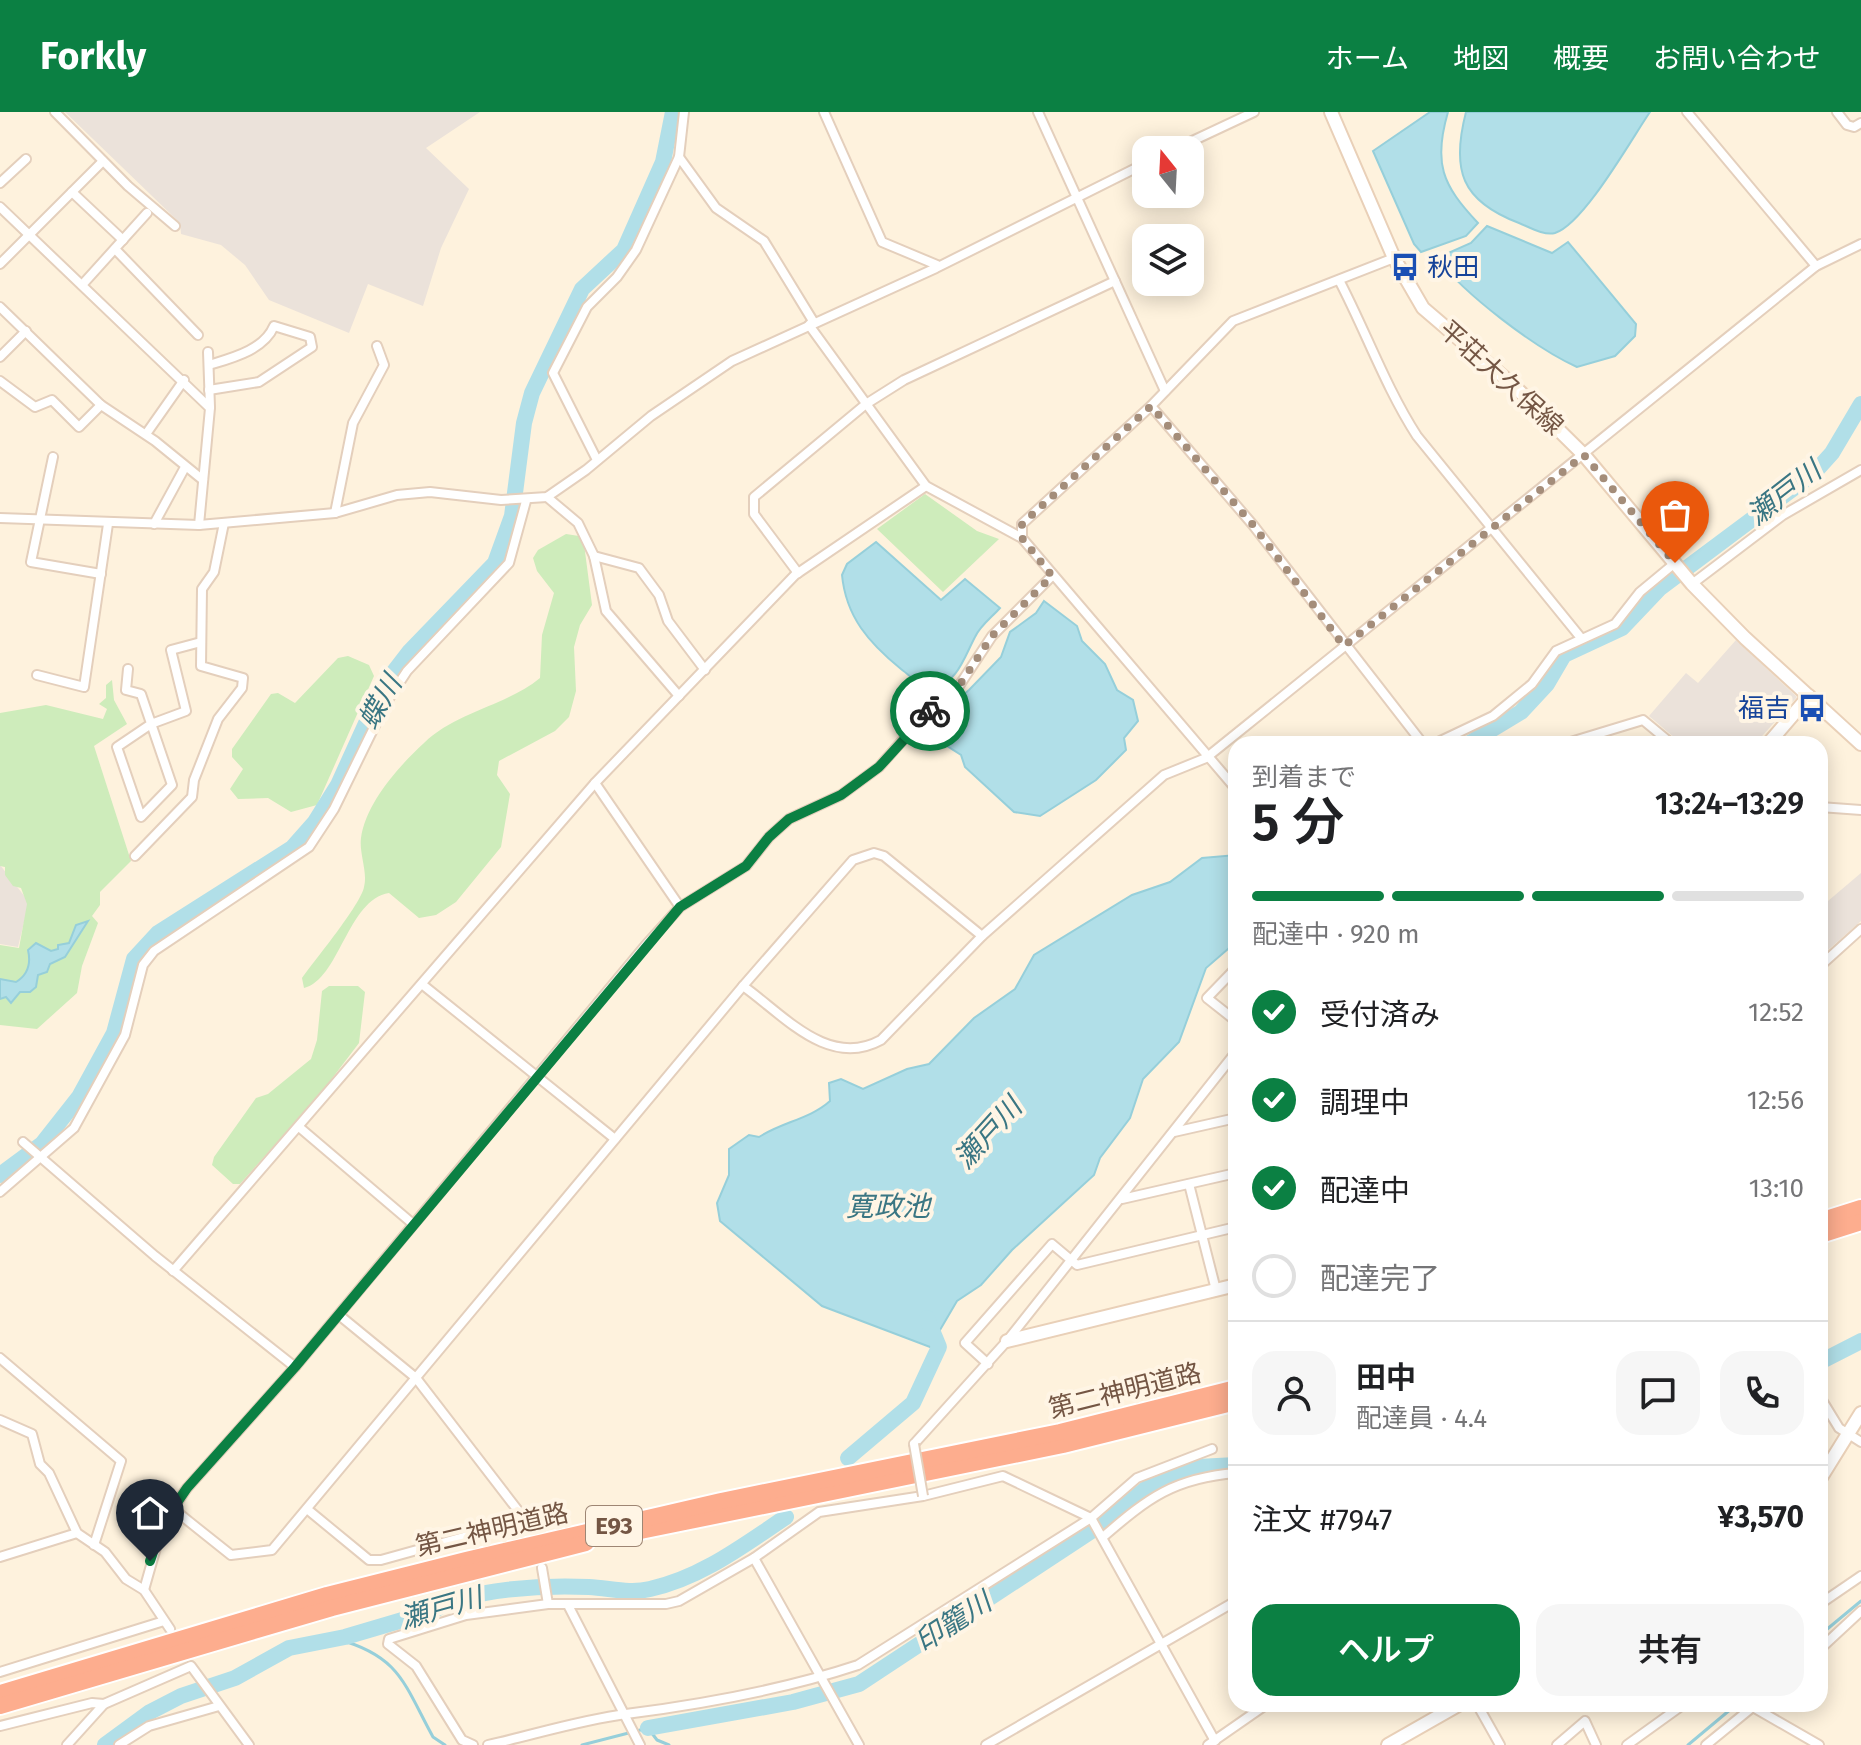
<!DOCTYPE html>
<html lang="ja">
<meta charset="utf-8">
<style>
body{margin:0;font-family:"Fira Sans","Noto Sans JP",sans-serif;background:#f6f6f6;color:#202124;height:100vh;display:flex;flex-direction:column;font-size:30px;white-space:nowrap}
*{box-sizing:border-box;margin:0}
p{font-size:26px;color:#757577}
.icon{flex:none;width:44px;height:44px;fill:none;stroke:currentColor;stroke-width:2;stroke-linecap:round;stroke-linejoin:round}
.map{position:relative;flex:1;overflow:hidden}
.panel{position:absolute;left:1228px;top:624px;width:600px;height:976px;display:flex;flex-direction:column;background:#fff;border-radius:24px;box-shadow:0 4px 20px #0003}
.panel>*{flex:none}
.needle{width:52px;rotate:342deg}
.buttons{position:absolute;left:1132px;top:24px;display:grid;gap:16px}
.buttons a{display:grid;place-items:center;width:72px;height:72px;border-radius:16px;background:#fff;box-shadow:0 4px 20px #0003;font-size:40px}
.pin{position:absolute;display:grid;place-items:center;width:68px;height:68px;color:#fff;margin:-82px -34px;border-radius:50% 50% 50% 0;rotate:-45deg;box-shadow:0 0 8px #0007}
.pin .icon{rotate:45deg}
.courier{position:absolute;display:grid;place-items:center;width:80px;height:80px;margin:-40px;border:6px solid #0b8043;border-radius:50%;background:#fff;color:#222;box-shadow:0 2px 10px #0007}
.head em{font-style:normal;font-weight:600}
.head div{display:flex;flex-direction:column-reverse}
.head{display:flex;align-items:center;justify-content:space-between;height:136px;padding:0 24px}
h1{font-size:52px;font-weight:600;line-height:60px}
.bar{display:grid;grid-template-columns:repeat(4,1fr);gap:12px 8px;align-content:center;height:96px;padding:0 24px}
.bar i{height:10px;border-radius:6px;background:#e0e0e0}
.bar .current{background:#0b8043}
.bar p{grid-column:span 4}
.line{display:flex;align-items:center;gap:20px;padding:0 24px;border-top:2px solid #e0e0e0}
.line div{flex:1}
.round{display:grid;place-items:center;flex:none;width:84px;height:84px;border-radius:24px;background:#f6f6f6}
ol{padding:0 24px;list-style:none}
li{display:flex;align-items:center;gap:24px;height:88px}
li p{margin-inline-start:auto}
li .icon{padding:8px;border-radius:50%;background:#0b8043;color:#fff;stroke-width:4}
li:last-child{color:#757577}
li i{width:44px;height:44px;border:4px solid #e0e0e0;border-radius:50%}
.primary-button{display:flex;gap:16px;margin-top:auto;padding:16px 24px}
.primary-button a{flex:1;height:92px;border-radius:24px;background:#0b8043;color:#fff;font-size:32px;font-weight:600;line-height:92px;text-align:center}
.primary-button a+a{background:#f6f6f6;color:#202124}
header{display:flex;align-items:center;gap:48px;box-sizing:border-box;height:112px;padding:0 40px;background:#0b8043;color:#fff}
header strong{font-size:38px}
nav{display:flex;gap:44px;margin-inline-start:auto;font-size:28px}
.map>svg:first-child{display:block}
.industrial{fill:#ebe2da}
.green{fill:#ceecbb}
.water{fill:#b1dfe8;stroke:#96cfda;stroke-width:2}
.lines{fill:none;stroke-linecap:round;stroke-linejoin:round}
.stream{stroke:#96cfda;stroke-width:3}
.river{stroke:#b1dfe8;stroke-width:16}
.street-casing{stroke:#e4cfbc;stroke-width:12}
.secondary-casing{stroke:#e9d0b8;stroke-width:16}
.highway-casing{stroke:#fff;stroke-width:20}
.street{stroke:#fff;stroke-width:8}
.secondary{stroke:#fff;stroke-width:12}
.highway{stroke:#fdad8e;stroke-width:16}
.street-bridge-casing{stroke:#e4cfbc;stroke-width:12;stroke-linecap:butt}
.street-bridge{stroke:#fff;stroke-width:8}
.done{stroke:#a48d7a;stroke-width:8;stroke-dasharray:0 14.4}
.route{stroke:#0b8043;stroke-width:10}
.labels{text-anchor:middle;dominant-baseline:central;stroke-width:8;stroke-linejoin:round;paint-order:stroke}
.shield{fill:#fff5e5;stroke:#9e8674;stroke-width:2}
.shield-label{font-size:24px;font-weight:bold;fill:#745644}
.transit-label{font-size:26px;fill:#164399;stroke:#fff5e5;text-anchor:start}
.street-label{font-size:26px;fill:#745644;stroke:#fff5e5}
.water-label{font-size:28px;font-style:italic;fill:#3a7683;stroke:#fff5e5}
</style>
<header>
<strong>Forkly</strong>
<nav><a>ホーム</a><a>地図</a><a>概要</a><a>お問い合わせ</a></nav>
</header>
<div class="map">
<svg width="1861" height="1633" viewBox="0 0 1861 1633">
<rect width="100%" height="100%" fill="#fef2dd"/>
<g class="industrial">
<polygon points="65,0 480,0 426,36 469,77 441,136 423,194 368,172 349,221 269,188 245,153 221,133 181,122 180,111"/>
<polygon points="1736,528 1797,585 1755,632 1682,632 1649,604 1686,561 1698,571"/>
<polygon points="0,753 29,790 18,835 0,832"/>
<polygon points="1861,761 1861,809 1820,845 1820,786 1828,789"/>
</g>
<g class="green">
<polygon points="925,382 977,419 999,427 943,480 877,417"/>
<path d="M566,422L579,424L584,432L592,493L580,513L574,535L576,579L569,605L555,619L499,649L497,663L510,682L501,735L456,790L436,803L419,806L389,781C348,787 339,868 304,876L302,866C315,848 361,792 364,775C368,760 359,742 361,726C366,691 398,655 424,631C456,600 506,594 540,566L542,523L554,481L537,459L533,446L538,438Z"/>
<polygon points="348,544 369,553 374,564 317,693 291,700 268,686 238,687 230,677 243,657 232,645 232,637 271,582 278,581 295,591 338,546"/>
<polygon points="112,568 114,588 127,612 94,634 131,749 100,780 100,793 92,804 98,811 82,854 77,881 37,917 0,913 0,833 19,836 27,792 21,776 13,774 5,763 5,755 0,754 0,601 46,593 103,607 107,597 99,592 106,586 106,573"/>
<polygon points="329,874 358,874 365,880 359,931 321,981 240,1072 233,1072 212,1053 214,1045 256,986 268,982 311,947 317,928 322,879"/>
</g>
<g class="water">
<path d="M1430,0H1448C1433,51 1442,73 1478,111L1466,124L1421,140L1414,132L1373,39Z"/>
<path d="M1466,0H1650C1632,26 1584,112 1555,121C1544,124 1529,115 1519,111C1461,89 1451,58 1466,0Z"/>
<path d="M1487,114L1552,141L1568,130L1636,212L1635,224L1615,244L1577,255C1535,236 1464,182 1437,146L1471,131Z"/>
<path d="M876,430L941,488L965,467L1000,496C992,505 980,514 975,525C963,548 958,569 932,578C918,574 912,565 901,557C869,531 846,505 842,463L847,452Z"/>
<polygon points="1044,489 1077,514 1082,529 1105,552 1117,578 1133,588 1138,609 1124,626 1126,638 1096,668 1040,704 1014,700 965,655 961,643 933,625 927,613 969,578 1001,545 1010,520 1036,501"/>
<path d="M1236,743V830L1206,856L1179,930L1143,967L1130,1006L1100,1046L1094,1063L1012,1138L981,1173L957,1189L930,1235L822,1194L720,1109L717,1091L729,1063V1037L749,1023L759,1025C782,1010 810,1007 830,989L829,971L841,967L863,977L907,957L929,952L974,906L1015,877L1034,843L1132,783L1170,770L1202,746Z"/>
<path d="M88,809L65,845L50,852L47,860L38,863L36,875L30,880H20L11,891L6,885L0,887V867L16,870C29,862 31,851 28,838L36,831L51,839L58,837V833L69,831L76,813Z"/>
</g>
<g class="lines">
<g class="stream">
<polyline points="1820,1523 1861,1489"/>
<path d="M337,1527C400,1544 404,1572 433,1625L445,1633"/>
<polyline points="582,1633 648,1616 657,1628 669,1633"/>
<polyline points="1688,1633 1737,1592"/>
</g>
<g class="river">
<polyline points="1468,632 1521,600 1547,572 1564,543 1622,516 1660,476 1814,361 1832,341 1861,292"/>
<polyline points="0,1063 42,1032 79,985 114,921 134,847 158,821 292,736 315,710 338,673 383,574 410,539 495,451 512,404 524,311 532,281 582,177 624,138 663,50 673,0"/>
<polyline points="1820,1250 1861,1229"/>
<polyline points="848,1346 913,1291 939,1235 927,1206"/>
<polyline points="648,1616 793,1590 859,1572 1105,1410 1153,1371 1198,1355 1236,1353"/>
<path d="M105,1633L150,1600L181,1584L235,1566L289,1536L345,1525L433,1499C468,1476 547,1473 589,1475C610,1476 629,1482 650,1477C701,1466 744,1433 786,1405"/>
</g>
<defs>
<g id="street">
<polyline points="55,0 128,74 175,114"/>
<polyline points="824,0 882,130 937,153"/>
<polyline points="1038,0 1165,279"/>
<polyline points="1687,0 1816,154"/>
<polyline points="1837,0 1847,13 1854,15 1861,11"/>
<polyline points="1173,38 1254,0"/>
<polyline points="679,45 716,96 764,129 813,209 809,213 926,374 1022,426 1236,677"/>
<polyline points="0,71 26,47"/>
<polyline points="72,80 123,128"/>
<polyline points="0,95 210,296 199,413"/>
<polyline points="115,137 198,223"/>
<polyline points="0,152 103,49"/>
<path d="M1339,168C1366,220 1386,276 1417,324L1581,526"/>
<polyline points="82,173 147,101"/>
<polyline points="0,195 101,293 155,329 203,368"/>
<polyline points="208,240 210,295"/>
<polyline points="0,245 26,219"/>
<path d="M209,253C232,246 264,238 274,214L310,225L312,235L259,270L209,278"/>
<polyline points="0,269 35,295 52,288 79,315 101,293"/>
<polyline points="1151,294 1253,413 1423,632"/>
<polyline points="146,322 184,268"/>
<polyline points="53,345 31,450 101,462"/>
<polyline points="597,348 553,261 587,195 617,165 636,138 679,45 684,0"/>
<polyline points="547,385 578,411 594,444 606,499 679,584"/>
<polyline points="335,401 353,311 384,253 377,234"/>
<polyline points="0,406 199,413 335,401 397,383 430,380 501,388 547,385 586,358 651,304 732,249 936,156 1146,51"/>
<polyline points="154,412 184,357"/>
<polyline points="1022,426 1022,412 1151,294 1233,209 1394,146"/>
<polyline points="594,444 639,456 659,483 668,509 705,558"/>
<polyline points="798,461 754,402 754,385 866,292 904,268 1115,169"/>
<polyline points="1692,472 1783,403 1861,358"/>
<polyline points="128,557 126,578 141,582 172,673 141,705 117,635 151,612 186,599 171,538 201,530"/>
<polyline points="37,563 84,575 108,412"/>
<polyline points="1434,632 1493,604 1532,572 1556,539 1615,512 1640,480 1675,451"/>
<polyline points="1546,632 1552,632"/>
<polyline points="1564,632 1643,608 1672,632"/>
<polyline points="595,671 680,795"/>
<polyline points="1820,695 1861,698"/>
<polyline points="135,744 192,685 194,668 218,607 242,576 243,566 201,554 202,477 214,460 224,411"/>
<polyline points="1820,854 1861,817"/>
<polyline points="1236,856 1207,886 1236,909"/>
<polyline points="423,873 615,1027"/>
<path d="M743,874C784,903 828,957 881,928L982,824L1164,663L1206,646L1816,154L1861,132"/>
<polyline points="299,1015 413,1112"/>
<polyline points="1174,1020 1236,1006"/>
<polyline points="23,1030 155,1144 295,1255"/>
<polyline points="1189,1072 1216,1178"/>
<polyline points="0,1080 74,1016 125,923 143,853 154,839 309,735 334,697 386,591 407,559 509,451 526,389"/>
<polyline points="1122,1087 1236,1061"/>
<polyline points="173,1159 595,671 795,463 926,374"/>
<polyline points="339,1203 416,1266 533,1418"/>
<polyline points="0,1246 121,1349 94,1433"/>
<polyline points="988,1252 965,1231 1052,1132 1077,1153 1236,1115"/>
<polyline points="1820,1285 1839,1316 1861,1330"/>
<polyline points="0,1308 32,1322 40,1352 49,1361 77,1421 105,1440 126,1467 144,1478 170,1517"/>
<polyline points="914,1332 1007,1229 1236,940"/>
<polyline points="172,1396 231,1443 272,1438 743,874 853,748 874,741 884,744 982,824"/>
<polyline points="307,1397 369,1448 381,1448 500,1415 520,1401"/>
<path d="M1103,1425C1148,1386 1174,1366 1236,1361"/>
<polyline points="0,1445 77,1421"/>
<polyline points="542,1456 548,1492"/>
<polyline points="144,1478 163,1411 187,1376 295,1255 645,834 680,795 746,754 769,725 789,707 841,683 879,655 925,603 957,577 992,524 1052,464"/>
<polyline points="1820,1492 1861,1464"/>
<polyline points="568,1493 640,1633"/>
<polyline points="1820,1537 1861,1499"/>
<polyline points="0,1560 164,1509"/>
<polyline points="1477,1592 1500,1633"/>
<polyline points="1753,1595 1819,1633"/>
<polyline points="0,1614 92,1591 104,1592"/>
<polyline points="67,1633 104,1592 191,1554 249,1633"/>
<polyline points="119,1633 149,1614 219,1594"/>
<polyline points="473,1633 462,1628 416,1554 388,1532 389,1527 466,1503 548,1492 666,1492 679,1489 754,1446"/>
<path d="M488,1633C533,1623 580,1608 626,1602C704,1592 783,1578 858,1553L1091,1406L1137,1366L1212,1337"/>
<polyline points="859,1633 754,1446 819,1400 923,1384 1003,1364 1091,1406 1215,1629"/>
<polyline points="986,1633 1236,1489"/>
<polyline points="1208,1633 1267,1592"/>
<polyline points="1557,1633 1585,1609 1596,1633"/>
<polyline points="1627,1633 1684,1592"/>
<polyline points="1706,1633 1755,1593"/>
</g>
<g id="secondary">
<polyline points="1331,0 1394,146 1423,196 1513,273 1584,343 1692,472 1745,526 1861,632"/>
<polyline points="1768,632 1809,584"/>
<polyline points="1007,1229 1236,1173"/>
<polyline points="1820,1367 1861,1301"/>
<polyline points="1388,1633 1460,1592"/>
</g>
<g id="highway">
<polyline points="1820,1109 1861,1096"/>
<polyline points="1820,1123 1861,1110"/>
<polyline points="616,1424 1063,1333 1236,1290"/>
<polyline points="0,1581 327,1483 466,1448 721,1389 1060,1320 1236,1276"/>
<polyline points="0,1594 332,1496 586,1431"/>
</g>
</defs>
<use href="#street" class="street-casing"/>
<use href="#secondary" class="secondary-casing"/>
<use href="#highway" class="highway-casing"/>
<use href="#street" class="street"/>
<use href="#secondary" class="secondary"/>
<use href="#highway" class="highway"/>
<defs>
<polyline id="street-bridge" points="914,1332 923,1384"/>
</defs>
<use href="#street-bridge" class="street-bridge-casing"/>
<use href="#street-bridge" class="street-bridge"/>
</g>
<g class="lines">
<polyline class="done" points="930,599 957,577 992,524 1052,464 1022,426 1022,412 1151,294 1253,413 1344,534 1584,343 1675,451"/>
<polyline class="route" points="150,1449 163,1411 187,1376 295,1255 680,795 746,754 769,725 789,707 841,683 879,655 930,599"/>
</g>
<defs>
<symbol id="bus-bare" viewBox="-9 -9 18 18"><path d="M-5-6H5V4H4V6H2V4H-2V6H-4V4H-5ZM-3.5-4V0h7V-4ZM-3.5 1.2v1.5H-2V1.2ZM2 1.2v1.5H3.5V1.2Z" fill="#1a4fb4" stroke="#fff5e5" stroke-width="2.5" paint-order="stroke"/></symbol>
</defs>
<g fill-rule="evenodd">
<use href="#bus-bare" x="1385" y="135" width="40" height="40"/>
<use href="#bus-bare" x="1792" y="576" width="40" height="40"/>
</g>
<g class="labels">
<rect class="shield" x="586" y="1394" width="56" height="40" rx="6"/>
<g class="shield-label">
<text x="614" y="1414">E93</text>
</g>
<g class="transit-label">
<text x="1427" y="155">秋田</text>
<text x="1790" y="596" text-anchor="end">福吉</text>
</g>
<g class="street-label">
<text transform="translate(1501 266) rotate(42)">平荘大久保線</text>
<text transform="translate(1125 1279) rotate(-14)">第二神明道路</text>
<text transform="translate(492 1418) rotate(-13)">第二神明道路</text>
</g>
<g class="water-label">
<text transform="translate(1784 381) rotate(-38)">瀬戸川</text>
<text transform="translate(380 590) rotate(-60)">蝶川</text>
<text transform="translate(988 1021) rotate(-48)">瀬戸川</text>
<text x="888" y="1094">寛政池</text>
<text transform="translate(441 1496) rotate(-16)">瀬戸川</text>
<text transform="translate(953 1510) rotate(-33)">印籠川</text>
</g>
</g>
</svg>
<div class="buttons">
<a><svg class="needle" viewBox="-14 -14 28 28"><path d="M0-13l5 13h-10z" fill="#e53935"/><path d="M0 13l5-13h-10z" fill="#757577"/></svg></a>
<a><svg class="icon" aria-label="layers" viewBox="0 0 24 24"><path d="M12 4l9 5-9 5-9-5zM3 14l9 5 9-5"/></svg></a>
</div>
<div class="pin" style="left:1675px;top:451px;background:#ea580c"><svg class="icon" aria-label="bag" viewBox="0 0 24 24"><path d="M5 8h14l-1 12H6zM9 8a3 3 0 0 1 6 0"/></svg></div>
<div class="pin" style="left:150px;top:1449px;background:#1f2937"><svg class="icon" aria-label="home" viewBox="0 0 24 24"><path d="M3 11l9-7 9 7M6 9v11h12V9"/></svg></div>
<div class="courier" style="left:930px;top:599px"><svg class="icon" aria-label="bike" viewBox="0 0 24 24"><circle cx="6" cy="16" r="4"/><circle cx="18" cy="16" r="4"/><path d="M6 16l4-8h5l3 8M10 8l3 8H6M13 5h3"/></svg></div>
<section class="panel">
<div class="head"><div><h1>5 分</h1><p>到着まで</p></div><em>13:24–13:29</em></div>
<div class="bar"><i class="current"></i><i class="current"></i><i class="current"></i><i></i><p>配達中 · 920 m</p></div>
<ol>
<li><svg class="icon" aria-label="check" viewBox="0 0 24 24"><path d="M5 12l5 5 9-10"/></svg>受付済み<p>12:52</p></li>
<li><svg class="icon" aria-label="check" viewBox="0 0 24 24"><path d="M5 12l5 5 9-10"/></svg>調理中<p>12:56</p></li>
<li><svg class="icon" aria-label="check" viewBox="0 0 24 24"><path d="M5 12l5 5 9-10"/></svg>配達中<p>13:10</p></li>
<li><i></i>配達完了</li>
</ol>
<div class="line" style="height:144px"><a class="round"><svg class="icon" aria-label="person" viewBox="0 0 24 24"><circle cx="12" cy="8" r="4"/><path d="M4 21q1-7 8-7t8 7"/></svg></a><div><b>田中</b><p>配達員 · 4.4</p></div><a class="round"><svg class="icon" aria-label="chat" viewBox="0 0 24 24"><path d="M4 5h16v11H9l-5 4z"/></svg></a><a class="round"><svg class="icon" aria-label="phone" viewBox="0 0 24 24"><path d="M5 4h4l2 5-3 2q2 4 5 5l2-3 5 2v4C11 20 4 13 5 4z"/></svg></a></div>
<div class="line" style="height:104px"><div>注文 #7947</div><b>¥3,570</b></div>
<div class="primary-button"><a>ヘルプ</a><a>共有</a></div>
</section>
</div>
